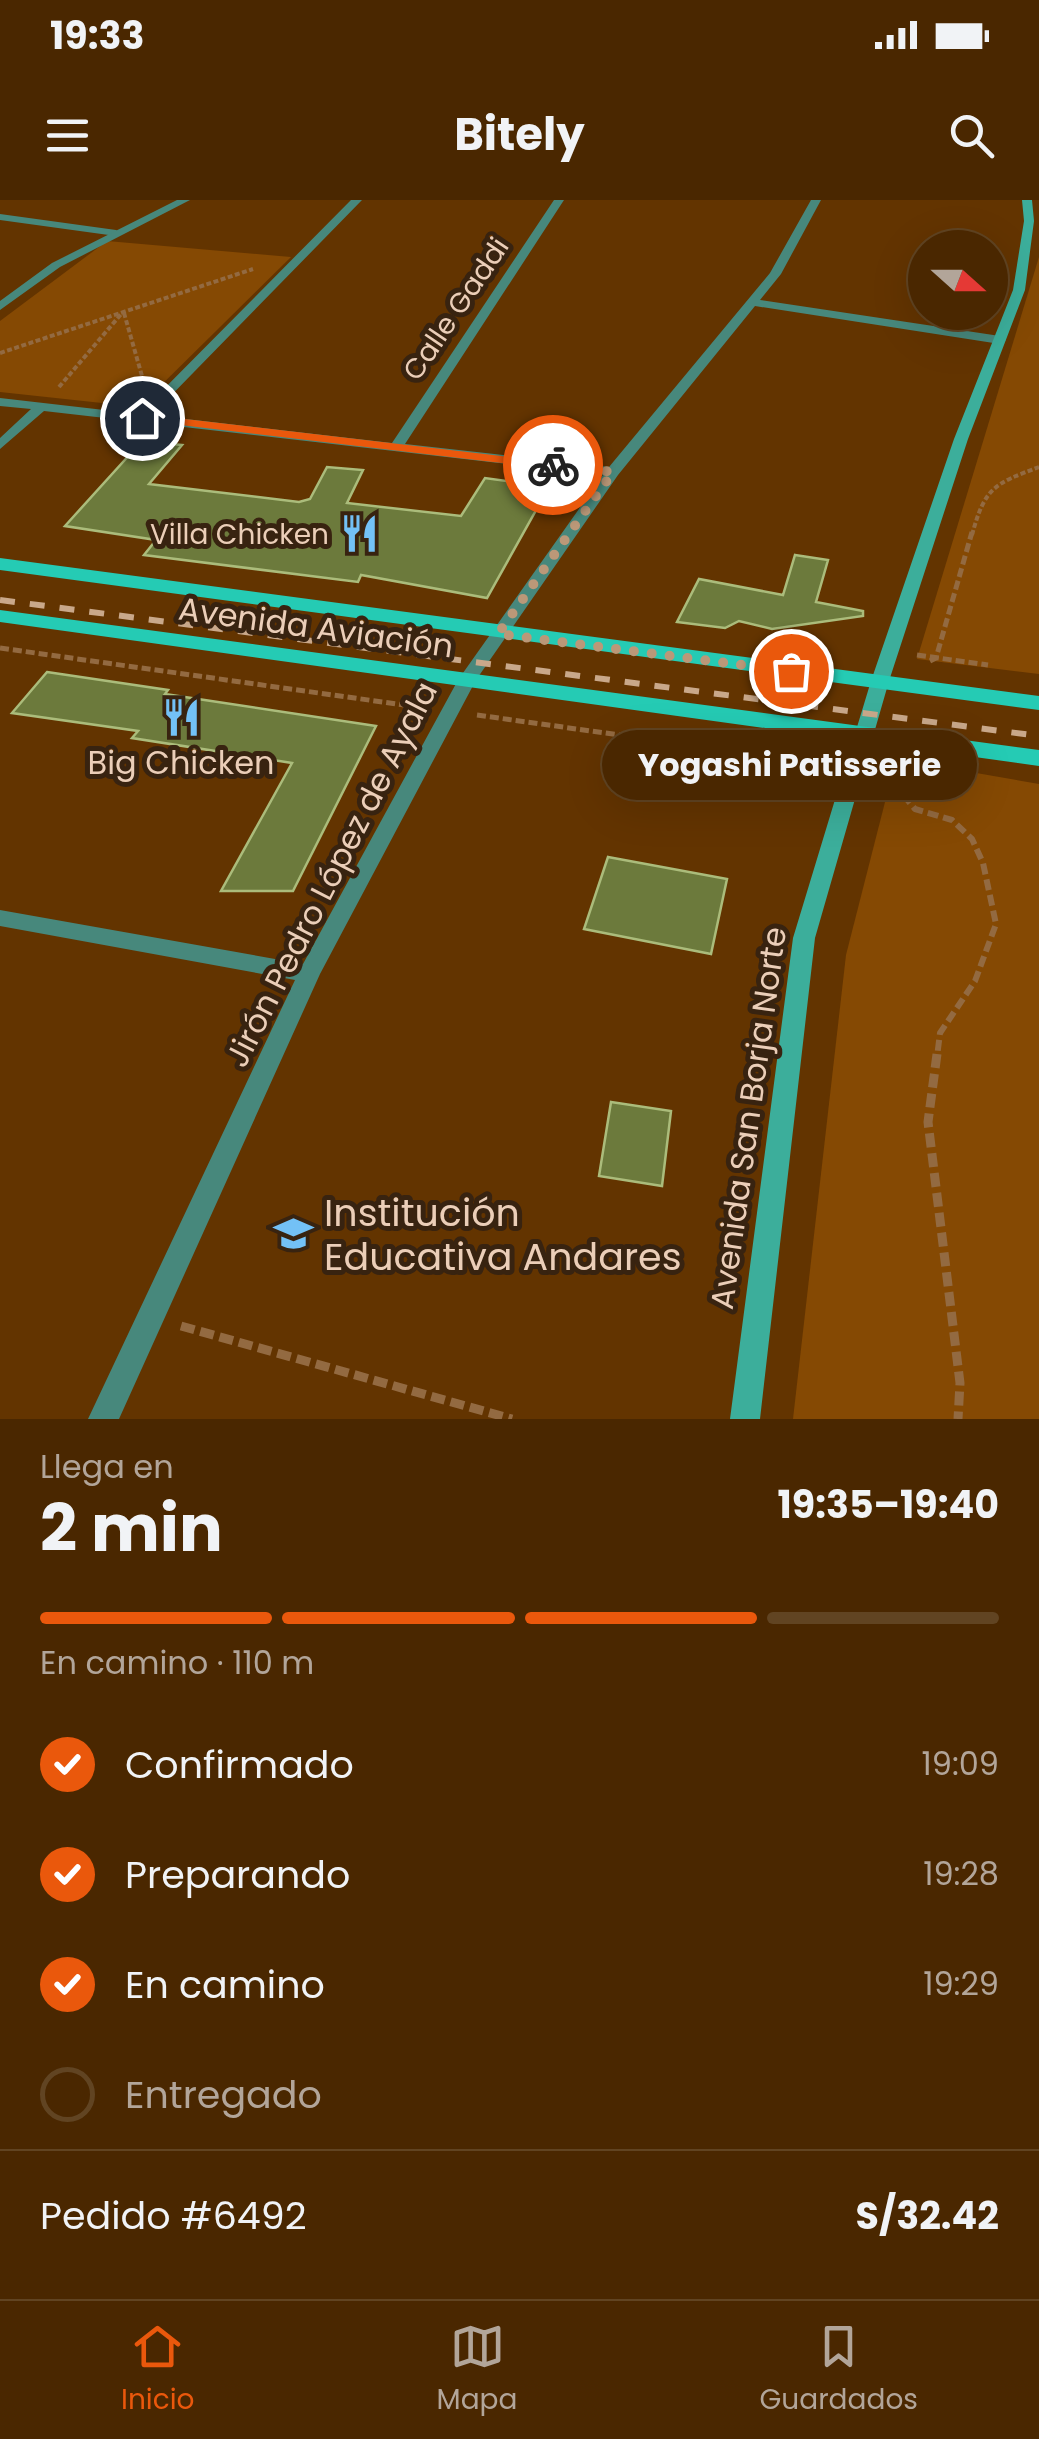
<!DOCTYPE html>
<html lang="es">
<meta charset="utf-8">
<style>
body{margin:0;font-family:Poppins,sans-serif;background:#54330f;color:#f1f3f6;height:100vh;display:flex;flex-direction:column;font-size:38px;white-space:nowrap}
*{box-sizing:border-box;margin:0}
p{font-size:32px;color:#b2a599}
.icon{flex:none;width:55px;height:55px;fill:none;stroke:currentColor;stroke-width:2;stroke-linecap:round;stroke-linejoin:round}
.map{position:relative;height:1219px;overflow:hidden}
.drawer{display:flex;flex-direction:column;background:#4a2700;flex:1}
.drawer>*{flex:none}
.needle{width:65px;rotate:111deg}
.controls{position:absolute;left:908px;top:30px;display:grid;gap:20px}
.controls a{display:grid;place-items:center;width:100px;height:100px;border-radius:50%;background:#4a2700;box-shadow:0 10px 40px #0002,0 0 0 2px #614422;font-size:50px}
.pin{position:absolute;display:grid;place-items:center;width:85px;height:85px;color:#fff;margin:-42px;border:5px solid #fff;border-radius:50%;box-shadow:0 2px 10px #0007}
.courier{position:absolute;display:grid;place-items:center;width:100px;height:100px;margin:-50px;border:8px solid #ea580c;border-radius:50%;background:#fff;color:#222;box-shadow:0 2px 12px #0007}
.bubble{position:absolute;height:70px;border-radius:35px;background:#4a2700;box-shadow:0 10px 40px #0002,0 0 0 2px #614422;font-size:32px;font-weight:700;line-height:70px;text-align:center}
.head em{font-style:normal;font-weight:700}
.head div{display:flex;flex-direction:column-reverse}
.head{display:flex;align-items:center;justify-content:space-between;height:170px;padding:0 40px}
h1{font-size:65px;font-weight:700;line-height:75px}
.bar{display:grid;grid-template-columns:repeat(4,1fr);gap:15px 10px;align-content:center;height:120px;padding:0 40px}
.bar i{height:12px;border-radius:8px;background:#614422}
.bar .current{background:#ea580c}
.bar p{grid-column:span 4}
.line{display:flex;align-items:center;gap:25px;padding:0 40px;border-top:2px solid #614422}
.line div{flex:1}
ol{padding:0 40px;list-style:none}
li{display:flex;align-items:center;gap:30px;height:110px}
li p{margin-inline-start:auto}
li .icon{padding:10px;border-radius:50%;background:#ea580c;color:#fff;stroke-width:4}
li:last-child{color:#b2a599}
li i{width:55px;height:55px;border:5px solid #614422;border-radius:50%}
.status{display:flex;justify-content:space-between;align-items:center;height:70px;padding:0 50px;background:#4a2700;direction:ltr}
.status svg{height:28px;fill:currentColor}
header{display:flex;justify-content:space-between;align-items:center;height:130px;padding:0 40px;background:#4a2700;font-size:45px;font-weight:700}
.tab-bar{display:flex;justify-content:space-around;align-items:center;height:140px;border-top:2px solid #614422;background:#4a2700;font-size:28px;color:#b2a599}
.tab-bar a{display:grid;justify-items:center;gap:5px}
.tab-bar .current{color:#ea580c}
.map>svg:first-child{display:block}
.green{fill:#854903}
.building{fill:#6c7a3c;stroke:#abbc7b;stroke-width:2.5}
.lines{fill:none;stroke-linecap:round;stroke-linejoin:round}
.path-far3{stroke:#936a41;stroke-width:4;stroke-dasharray:5 2.5;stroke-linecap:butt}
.path-far2{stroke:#936a41;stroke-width:5;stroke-dasharray:9 4;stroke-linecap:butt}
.path-far1{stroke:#936a41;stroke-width:6;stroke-dasharray:11 5;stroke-linecap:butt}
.path{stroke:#936a41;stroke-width:9;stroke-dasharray:14 6;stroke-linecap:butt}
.pedestrian{fill:#47887c;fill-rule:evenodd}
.minor{fill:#47887c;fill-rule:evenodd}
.secondary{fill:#3cae9b;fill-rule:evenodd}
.primary{fill:#25cbb4;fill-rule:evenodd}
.rail{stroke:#c9a88a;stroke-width:6;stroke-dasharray:15 15;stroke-linecap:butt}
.route{fill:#ea580c}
.done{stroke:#bb9878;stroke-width:10;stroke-dasharray:0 18}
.labels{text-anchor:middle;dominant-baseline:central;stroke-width:10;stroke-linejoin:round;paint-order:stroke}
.far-street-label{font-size:28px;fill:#ebceb8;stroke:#382310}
.far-poi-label{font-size:28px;fill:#ebceb8;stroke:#382310;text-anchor:end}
.street-label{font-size:32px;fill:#ebceb8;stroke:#382310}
.poi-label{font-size:32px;fill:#ebceb8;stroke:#382310}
.near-poi-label{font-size:38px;fill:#ebceb8;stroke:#382310;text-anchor:start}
</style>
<div class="status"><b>19:33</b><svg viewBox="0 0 49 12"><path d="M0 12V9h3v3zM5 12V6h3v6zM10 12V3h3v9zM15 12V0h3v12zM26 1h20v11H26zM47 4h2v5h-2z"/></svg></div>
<header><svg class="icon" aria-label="menu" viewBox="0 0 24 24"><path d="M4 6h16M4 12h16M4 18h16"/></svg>Bitely<svg class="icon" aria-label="search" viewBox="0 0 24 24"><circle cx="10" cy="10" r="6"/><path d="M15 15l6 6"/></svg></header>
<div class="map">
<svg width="1039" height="1219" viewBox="0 0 1039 1219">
<rect width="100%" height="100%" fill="#633400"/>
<g class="green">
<polygon points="107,41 291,57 139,207 0,192 0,121"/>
<polygon points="1039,57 1039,474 917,459"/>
<polygon points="896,559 1039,584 1039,1219 793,1219 846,755"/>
</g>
<g class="building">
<polygon points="142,241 182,245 149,284 299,302 310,299 327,267 363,270 347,303 461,316 485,278 549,287 487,398 361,375 358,382 144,355 156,340 65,326"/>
<polygon points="795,355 828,360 816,402 863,411 863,416 772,429 739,421 725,428 677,422 699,379 783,395"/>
<polygon points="47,472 168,490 165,494 376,526 293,691 221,691 292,563 132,538 138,531 12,513"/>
<polygon points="608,657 727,679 711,754 584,729"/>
<polygon points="611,902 671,911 662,986 599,976"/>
</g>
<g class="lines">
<g class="path-far3">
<polyline points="124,113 144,183"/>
<polyline points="0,153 253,69"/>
<polyline points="59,187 122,113"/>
<path d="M972,335C985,287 994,284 1039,267"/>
</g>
<g class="path-far2">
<polyline points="0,448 425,508"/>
<polyline points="917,455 988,465"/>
<polyline points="930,461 936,458 972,332"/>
<polyline points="477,515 826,564"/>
</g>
<polyline class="path-far1" points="904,564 900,591 915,609 952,620 972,639 983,663 996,724 975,781 940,833 937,857"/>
<g class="path">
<polyline points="937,854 928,922 960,1183 958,1219"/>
<polyline points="181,1126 512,1219"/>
</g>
<polygon class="pedestrian" points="0,14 116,30 121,33 116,36 0,20"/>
<g class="minor">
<polygon points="177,0 190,0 60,67 0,110 0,101 52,63"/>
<polygon points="351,0 362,0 152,215 392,243 554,0 564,0 405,244 609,267 770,73 811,0 821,0 781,74 760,100 1000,136 1006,140 1000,144 755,106 618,275 476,480 320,774 119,1219 88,1219 295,780 0,726 0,710 303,764 458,480 603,275 44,211 0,249 0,238 31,209 0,206 0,198 139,214"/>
</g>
<polygon class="secondary" points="1022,0 1032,0 1034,21 1025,90 968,239 889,481 815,738 760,1219 730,1219 793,738 871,481 954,239 1013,90 1024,21"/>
<g class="primary">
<polygon points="0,358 1039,496 1039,510 0,370"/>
<polygon points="0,410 1039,550 1039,566 0,422"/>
</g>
<polyline class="rail" points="0,400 1039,536"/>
</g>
<polygon class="route" points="142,214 553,262 559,265 553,269 138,220"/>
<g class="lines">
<polyline class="done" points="553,265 613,272 498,434 791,471"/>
</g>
<defs>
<symbol id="restaurant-bare" viewBox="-9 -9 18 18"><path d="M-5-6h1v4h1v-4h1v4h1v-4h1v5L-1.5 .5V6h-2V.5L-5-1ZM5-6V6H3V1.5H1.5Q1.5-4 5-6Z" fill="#73c1f6" stroke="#382310" stroke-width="2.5" paint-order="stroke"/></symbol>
<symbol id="school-bare" viewBox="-9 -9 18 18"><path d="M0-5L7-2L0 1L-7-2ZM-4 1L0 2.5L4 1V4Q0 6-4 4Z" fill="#73c1f6" stroke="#382310" stroke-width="2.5" paint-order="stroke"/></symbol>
</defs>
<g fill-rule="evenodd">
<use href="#restaurant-bare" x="332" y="306" width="55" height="55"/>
<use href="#restaurant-bare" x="154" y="490" width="55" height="55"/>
<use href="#school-bare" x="266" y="1006" width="55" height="55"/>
</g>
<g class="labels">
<g class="far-street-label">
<text transform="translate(456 109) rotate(-56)">Calle Gaddi</text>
</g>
<g class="far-poi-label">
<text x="329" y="334">Villa Chicken</text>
</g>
<g class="street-label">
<text transform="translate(316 427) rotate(8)">Avenida Aviación</text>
<text transform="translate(331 674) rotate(-63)">Jirón Pedro López de Ayala</text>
<text transform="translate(748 918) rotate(-82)">Avenida San Borja Norte</text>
</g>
<g class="poi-label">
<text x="181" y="562">Big Chicken</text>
</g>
<g class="near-poi-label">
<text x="324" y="1012">Institución<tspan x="324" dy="44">Educativa Andares</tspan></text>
</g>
</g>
</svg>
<div class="controls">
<a><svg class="needle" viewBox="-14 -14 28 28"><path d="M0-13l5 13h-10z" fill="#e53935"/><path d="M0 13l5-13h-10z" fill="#b2a599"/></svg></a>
</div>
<div class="pin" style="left:791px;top:471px;background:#ea580c"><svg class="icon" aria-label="bag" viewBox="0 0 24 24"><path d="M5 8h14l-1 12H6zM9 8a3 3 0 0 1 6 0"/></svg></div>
<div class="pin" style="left:142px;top:218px;background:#1f2937"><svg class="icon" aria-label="home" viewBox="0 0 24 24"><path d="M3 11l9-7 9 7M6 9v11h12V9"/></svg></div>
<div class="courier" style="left:553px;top:265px"><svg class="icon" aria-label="bike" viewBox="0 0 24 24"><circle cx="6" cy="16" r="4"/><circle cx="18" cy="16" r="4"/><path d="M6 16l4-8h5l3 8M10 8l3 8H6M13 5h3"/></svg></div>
<div class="bubble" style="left:602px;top:530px;width:375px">Yogashi Patisserie</div>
</div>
<section class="drawer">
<div class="head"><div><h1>2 min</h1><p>Llega en</p></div><em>19:35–19:40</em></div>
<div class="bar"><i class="current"></i><i class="current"></i><i class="current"></i><i></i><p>En camino · 110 m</p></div>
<ol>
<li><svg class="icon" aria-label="check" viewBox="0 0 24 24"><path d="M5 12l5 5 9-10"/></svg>Confirmado<p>19:09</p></li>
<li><svg class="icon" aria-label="check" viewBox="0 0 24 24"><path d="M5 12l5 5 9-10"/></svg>Preparando<p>19:28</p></li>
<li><svg class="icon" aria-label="check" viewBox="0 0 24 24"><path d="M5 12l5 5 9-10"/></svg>En camino<p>19:29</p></li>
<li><i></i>Entregado</li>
</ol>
<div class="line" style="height:130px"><div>Pedido #6492</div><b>S/32.42</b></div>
</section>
<nav class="tab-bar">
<a class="current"><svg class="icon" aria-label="home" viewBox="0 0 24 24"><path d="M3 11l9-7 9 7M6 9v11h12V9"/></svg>Inicio</a>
<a><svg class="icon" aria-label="map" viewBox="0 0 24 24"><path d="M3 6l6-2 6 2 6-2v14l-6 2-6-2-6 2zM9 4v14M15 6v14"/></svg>Mapa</a>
<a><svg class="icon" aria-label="saved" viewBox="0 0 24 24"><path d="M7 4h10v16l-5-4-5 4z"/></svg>Guardados</a>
</nav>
